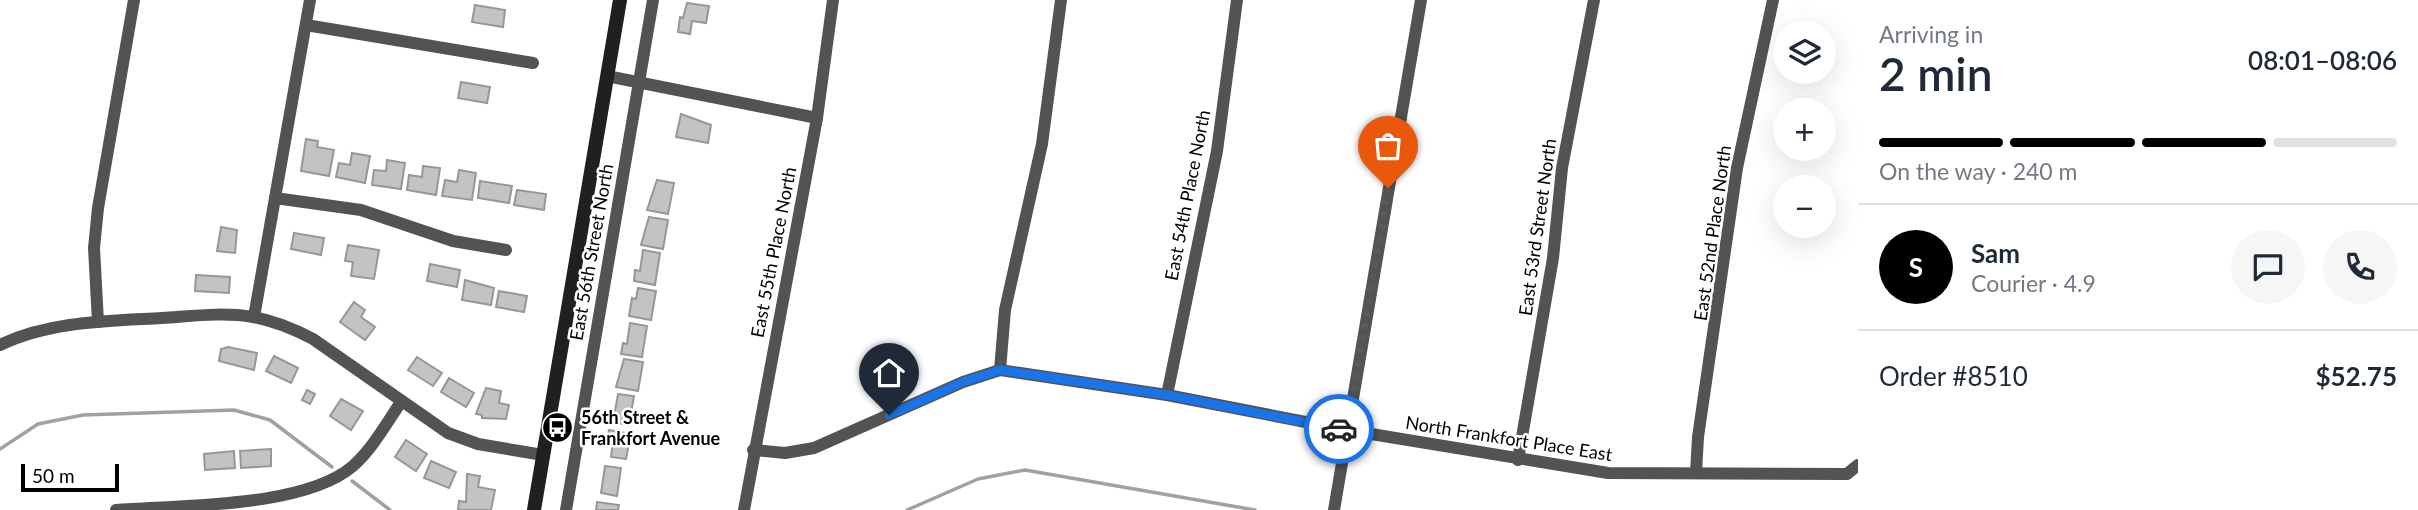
<!DOCTYPE html>
<meta charset="utf-8">
<style>
body{margin:0;font-family:Lato,sans-serif;background:#f6f6f7;color:#1f2937;height:100vh;display:flex;flex-direction:column;font-size:26px;white-space:nowrap}
*{box-sizing:border-box;margin:0}
p{font-size:23px;color:#747a83}
.icon{flex:none;width:38px;height:38px;fill:none;stroke:currentColor;stroke-width:2;stroke-linecap:round;stroke-linejoin:round}
.map{position:relative;flex:1;overflow:hidden}
.side{display:flex;flex-direction:column;background:#fff;width:560px}
.side>*{flex:none}
.buttons{position:absolute;left:1773px;top:21px;display:grid;gap:14px}
.buttons a{display:grid;place-items:center;width:63px;height:63px;border-radius:50%;background:#fff;box-shadow:0 7px 28px #0002;font-size:35px}
.scale{position:absolute;left:21px;bottom:18px;width:98px;box-sizing:border-box;padding-left:7px;border:4px solid #000;border-top:0;font-size:19px;line-height:24px;white-space:nowrap;color:#000;-webkit-text-stroke:5px #fff;paint-order:stroke}
.pin{position:absolute;display:grid;place-items:center;width:60px;height:60px;color:#fff;margin:-72px -30px;border-radius:50% 50% 50% 0;rotate:-45deg;box-shadow:0 0 7px #0007}
.pin .icon{rotate:45deg}
.courier{position:absolute;display:grid;place-items:center;width:70px;height:70px;margin:-35px;border:5px solid #1a73e8;border-radius:50%;background:#fff;color:#222;box-shadow:0 2px 9px #0007}
.headline em{font-style:normal;font-weight:600}
.headline div{display:flex;flex-direction:column-reverse}
.headline{display:flex;align-items:center;justify-content:space-between;height:119px;padding:0 21px}
h1{font-size:46px;font-weight:600;line-height:52px}
.bar{display:grid;grid-template-columns:repeat(4,1fr);gap:10px 7px;align-content:center;height:84px;padding:0 21px}
.bar i{height:9px;border-radius:5px;background:#e0e1e3}
.bar .active{background:#000}
.bar p{grid-column:span 4}
.line{display:flex;align-items:center;gap:18px;padding:0 21px;border-top:2px solid #e0e1e3}
.line div{flex:1}
.round{display:grid;place-items:center;flex:none;width:74px;height:74px;border-radius:37px;background:#f6f6f7}
main{display:flex;flex:1;min-height:0}
.map>svg:first-child{display:block}
.lines{fill:none;stroke-linecap:round;stroke-linejoin:round}
.stream{stroke:#a1a1a1;stroke-width:3.5}
.building{fill:#c3c3c3;stroke:#979797;stroke-width:2}
.street{stroke:#535353;stroke-width:12}
.secondary{stroke:#202020;stroke-width:14}
.done{stroke:#595959;stroke-width:7;stroke-dasharray:0 12.6}
.route{stroke:#1a73e8;stroke-width:9}
.labels{text-anchor:middle;dominant-baseline:central;stroke-width:5;stroke-linejoin:round;paint-order:stroke}
.street-label{font-size:18px;fill:#000;stroke:#fff}
.poi-label{font-size:18px;font-weight:bold;fill:#000;stroke:#fff;text-anchor:start}
</style>
<main>
<div class="map">
<svg width="1858" height="510" viewBox="0 0 1858 510">
<rect width="100%" height="100%" fill="#fff"/>
<g class="lines">
<g class="stream">
<polyline points="0,449 38,424 83,415 234,410 270,420 332,467"/>
<polyline points="352,481 390,510"/>
<polyline points="907,510 978,479 1025,470 1255,510"/>
</g>
</g>
<g class="building">
<polygon points="687,3 709,6 706,23 692,21 690,34 678,32 680,17 683,18"/>
<polygon points="475,5 505,10 503,27 472,22"/>
<polygon points="461,82 490,87 487,103 458,98"/>
<polygon points="681,114 711,125 708,143 676,137"/>
<polygon points="306,139 318,141 317,147 334,150 329,176 301,171"/>
<polygon points="352,153 370,156 365,183 336,177 339,163 350,165"/>
<polygon points="387,160 405,163 401,189 372,185 374,170 386,171"/>
<polygon points="423,166 440,168 436,195 407,190 409,175 422,177"/>
<polygon points="459,170 476,173 472,200 442,196 445,180 457,182"/>
<polygon points="657,180 674,183 668,214 647,210"/>
<polygon points="480,181 512,186 509,203 478,198"/>
<polygon points="517,190 546,194 544,210 514,205"/>
<polygon points="649,217 668,220 663,249 641,245"/>
<polygon points="221,227 237,230 235,253 217,251"/>
<polygon points="294,233 324,238 321,255 291,249"/>
<polygon points="348,245 379,250 374,279 351,276 353,262 345,261"/>
<polygon points="643,250 660,253 655,285 634,281 635,270 640,271"/>
<polygon points="430,264 460,270 457,287 427,281"/>
<polygon points="196,275 230,277 229,293 195,291"/>
<polygon points="465,280 494,288 491,305 462,300"/>
<polygon points="638,288 656,291 651,320 629,316 632,298 636,299"/>
<polygon points="499,291 527,296 524,312 496,307"/>
<polygon points="354,302 365,310 361,317 375,327 365,340 340,322"/>
<polygon points="630,323 647,326 642,357 621,354 623,343 627,344"/>
<polygon points="228,347 257,353 254,370 219,361 221,349"/>
<polygon points="274,356 298,368 291,383 266,371"/>
<polygon points="417,357 442,373 433,386 408,370"/>
<polygon points="624,359 643,362 638,391 616,387"/>
<polygon points="449,378 474,393 466,407 441,392"/>
<polygon points="486,388 501,391 499,403 509,405 506,419 482,418 482,415 476,414"/>
<polygon points="307,390 315,394 310,404 302,400"/>
<polygon points="618,394 634,396 629,425 613,422"/>
<polygon points="341,399 363,411 351,430 330,416"/>
<polygon points="609,430 631,434 626,459 611,457 613,441 607,440"/>
<polygon points="406,440 427,454 416,471 395,457"/>
<polygon points="271,449 271,466 241,468 240,451"/>
<polygon points="234,451 235,468 205,470 204,454"/>
<polygon points="431,461 456,472 449,488 424,478"/>
<polygon points="605,466 621,468 617,496 601,493"/>
<polygon points="467,474 480,476 478,487 495,490 491,510 458,510 459,501 466,502"/>
<polygon points="597,502 619,505 618,510 596,510"/>
</g>
<g class="lines">
<g class="street">
<polyline points="306,25 533,63"/>
<polyline points="607,76 817,118"/>
<polyline points="275,198 361,210 453,241 506,250"/>
<polyline points="254,317 310,0"/>
<polyline points="98,322 94,248 98,208 134,0"/>
<path d="M0,345C49,321 109,321 162,318C193,316 223,312 253,317C275,321 294,329 313,339L448,433L478,444L543,455"/>
<polyline points="1000,370 1005,310 1042,144 1061,0"/>
<polyline points="1167,395 1217,151 1237,0"/>
<polyline points="753,450 785,453 814,448 963,382 1000,370 1167,395 1347,430 1608,473 1847,474 1858,465"/>
<polyline points="1518,460 1553,258 1562,168 1594,0"/>
<polyline points="1696,473 1698,437 1737,168 1773,0"/>
<path d="M116,510C181,505 304,508 353,466C373,448 386,424 401,402"/>
<polyline points="566,510 653,0"/>
<polyline points="744,510 817,118 833,0"/>
<polyline points="1334,510 1421,0"/>
</g>
<polyline class="secondary" points="534,510 620,0"/>
</g>
<g class="lines">
<polyline class="done" points="1339,429 1347,430 1388,188"/>
<polyline class="route" points="889,415 963,382 1000,370 1167,395 1339,429"/>
</g>
<defs>
<symbol id="bus-disc" viewBox="-11 -11 22 22"><circle r="9.5" fill="#000" stroke="#fff"/><path d="M-5-6H5V4H4V6H2V4H-2V6H-4V4H-5ZM-3.5-4V0h7V-4ZM-3.5 1.2v1.5H-2V1.2ZM2 1.2v1.5H3.5V1.2Z" fill="#fff"/></symbol>
</defs>
<g fill-rule="evenodd">
<use href="#bus-disc" x="540" y="410" width="35" height="35"/>
</g>
<g class="labels">
<g class="street-label">
<text transform="translate(1187 195) rotate(-79)">East 54th Place North</text>
<text transform="translate(1537 227) rotate(-82)">East 53rd Street North</text>
<text transform="translate(1712 233) rotate(-82)">East 52nd Place North</text>
<text transform="translate(591 252) rotate(-80)">East 56th Street North</text>
<text transform="translate(773 252) rotate(-79)">East 55th Place North</text>
<text transform="translate(1509 438) rotate(9)">North Frankfort Place East</text>
</g>
<g class="poi-label">
<text x="581" y="417">56th Street &amp;<tspan x="581" dy="21">Frankfort Avenue</tspan></text>
</g>
</g>
</svg>
<div class="buttons">
<a><svg class="icon" aria-label="layers" viewBox="0 0 24 24"><path d="M12 4l9 5-9 5-9-5zM3 14l9 5 9-5"/></svg></a>
<a>+</a>
<a>−</a>
</div>
<div class="scale">50 m</div>
<div class="pin" style="left:1388px;top:188px;background:#ea580c"><svg class="icon" aria-label="bag" viewBox="0 0 24 24"><path d="M5 8h14l-1 12H6zM9 8a3 3 0 0 1 6 0"/></svg></div>
<div class="pin" style="left:889px;top:415px;background:#1f2937"><svg class="icon" aria-label="home" viewBox="0 0 24 24"><path d="M3 11l9-7 9 7M6 9v11h12V9"/></svg></div>
<div class="courier" style="left:1339px;top:429px"><svg class="icon" aria-label="car" viewBox="0 0 24 24"><path d="M5 17H2v-5l4-1 3-4h7l3 4 3 1v5h-3M9 17h6M6 11h13"/><circle cx="7" cy="17" r="2"/><circle cx="17" cy="17" r="2"/></svg></div>
</div>
<section class="side">
<div class="headline"><div><h1>2 min</h1><p>Arriving in</p></div><em>08:01–08:06</em></div>
<div class="bar"><i class="active"></i><i class="active"></i><i class="active"></i><i></i><p>On the way · 240 m</p></div>
<div class="line" style="height:126px"><b class="round" style="background:#000;color:#fff">S</b><div><b>Sam</b><p>Courier · 4.9</p></div><a class="round"><svg class="icon" aria-label="chat" viewBox="0 0 24 24"><path d="M4 5h16v11H9l-5 4z"/></svg></a><a class="round"><svg class="icon" aria-label="phone" viewBox="0 0 24 24"><path d="M5 4h4l2 5-3 2q2 4 5 5l2-3 5 2v4C11 20 4 13 5 4z"/></svg></a></div>
<div class="line" style="height:91px"><div>Order #8510</div><b>$52.75</b></div>
</section>
</main>
